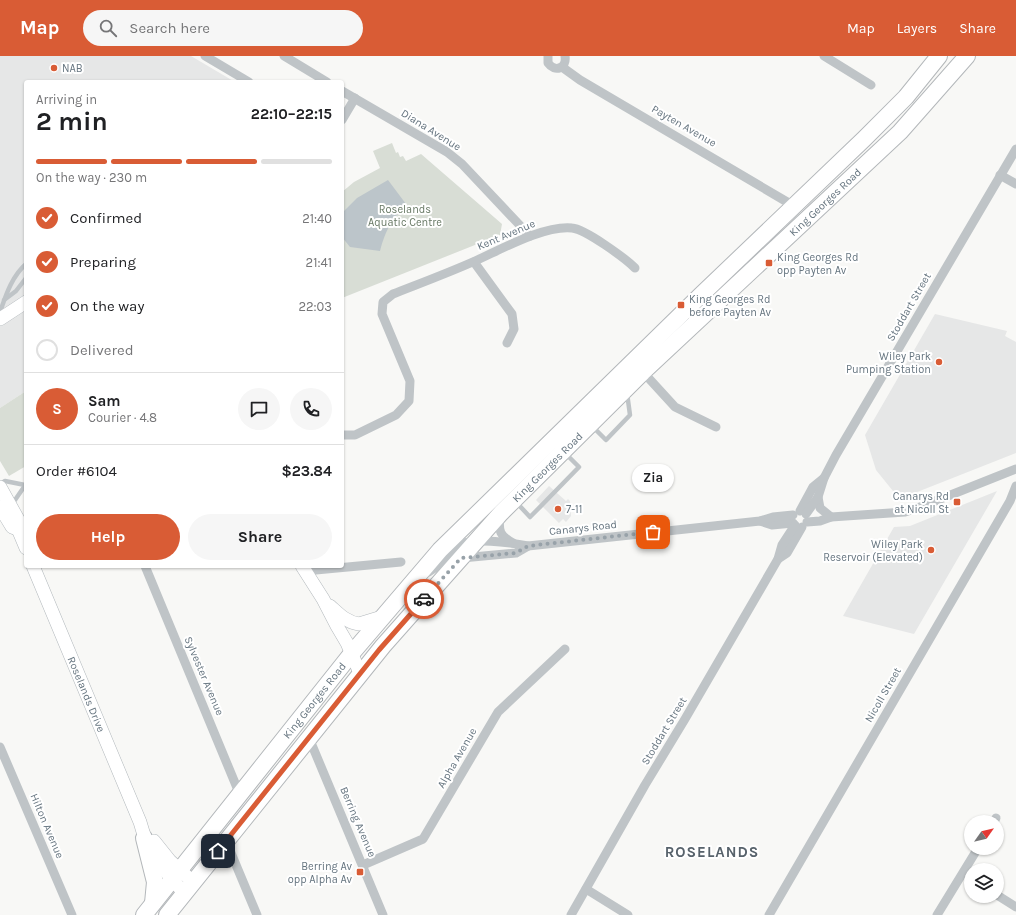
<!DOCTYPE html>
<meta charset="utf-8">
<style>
body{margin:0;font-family:Karla,sans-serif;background:#f6f6f6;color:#202124;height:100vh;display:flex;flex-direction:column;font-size:15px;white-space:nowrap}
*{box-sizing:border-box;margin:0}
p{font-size:13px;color:#757577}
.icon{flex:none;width:22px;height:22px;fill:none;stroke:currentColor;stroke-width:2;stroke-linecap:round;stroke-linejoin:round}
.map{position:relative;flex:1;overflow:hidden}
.sheet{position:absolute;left:24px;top:24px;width:320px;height:488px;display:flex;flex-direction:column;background:#fff;border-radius:4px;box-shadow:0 1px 3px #0004}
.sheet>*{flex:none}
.needle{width:26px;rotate:56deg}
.controls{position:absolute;left:964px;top:759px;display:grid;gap:8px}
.controls a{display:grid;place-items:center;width:40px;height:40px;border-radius:50%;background:#fff;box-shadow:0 1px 3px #0004;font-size:20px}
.pin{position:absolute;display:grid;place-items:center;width:34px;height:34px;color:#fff;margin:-17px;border-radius:8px;box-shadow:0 2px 6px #0006}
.courier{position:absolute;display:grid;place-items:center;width:40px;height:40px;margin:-20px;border:3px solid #d95c35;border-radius:50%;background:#fff;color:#222;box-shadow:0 1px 5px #0007}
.bubble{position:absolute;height:28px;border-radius:14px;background:#fff;box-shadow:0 1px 3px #0004;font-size:13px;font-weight:700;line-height:28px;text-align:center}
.overview em{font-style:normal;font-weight:700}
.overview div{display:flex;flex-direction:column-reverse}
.overview{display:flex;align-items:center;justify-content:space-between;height:68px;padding:0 12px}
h1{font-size:26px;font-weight:700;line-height:30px}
.bar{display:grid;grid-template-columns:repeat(4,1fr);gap:6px 4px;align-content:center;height:48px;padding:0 12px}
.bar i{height:5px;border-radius:3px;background:#e0e0e0}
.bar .active{background:#d95c35}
.bar p{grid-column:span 4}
.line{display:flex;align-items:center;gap:10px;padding:0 12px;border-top:1px solid #e0e0e0}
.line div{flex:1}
.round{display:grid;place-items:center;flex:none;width:42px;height:42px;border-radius:21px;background:#f6f6f6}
ol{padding:0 12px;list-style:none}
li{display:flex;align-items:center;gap:12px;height:44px}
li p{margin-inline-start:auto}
li .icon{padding:4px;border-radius:50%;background:#d95c35;color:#fff;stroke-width:4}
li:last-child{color:#757577}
li i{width:22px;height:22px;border:2px solid #e0e0e0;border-radius:50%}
.action{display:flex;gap:8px;margin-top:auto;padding:8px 12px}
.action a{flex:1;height:46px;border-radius:24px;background:#d95c35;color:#fff;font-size:16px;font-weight:700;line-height:46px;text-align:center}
.action a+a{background:#f6f6f6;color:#202124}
header{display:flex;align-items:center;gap:24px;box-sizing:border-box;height:56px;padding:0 20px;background:#d95c35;color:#fff}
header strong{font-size:19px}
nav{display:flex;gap:22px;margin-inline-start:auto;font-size:14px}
.search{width:280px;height:36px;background:#f6f6f6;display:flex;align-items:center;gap:10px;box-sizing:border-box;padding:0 14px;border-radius:22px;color:#757577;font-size:15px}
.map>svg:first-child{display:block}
.built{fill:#e6e7e7}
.green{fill:#d8ddd5}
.water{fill:#bcc5ca}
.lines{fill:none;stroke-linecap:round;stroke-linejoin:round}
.secondary-casing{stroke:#b2b8bc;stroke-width:14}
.highway-casing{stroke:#b3b7ba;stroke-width:18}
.lane{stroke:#bfc4c7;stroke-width:4.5}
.street{stroke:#bfc4c7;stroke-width:9}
.secondary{stroke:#fff;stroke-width:13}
.highway{stroke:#fff;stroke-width:16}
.done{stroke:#98a2a9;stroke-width:4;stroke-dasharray:0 7.2}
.route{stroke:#d95c35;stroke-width:5}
.poi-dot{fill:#d95c35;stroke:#fff;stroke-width:1.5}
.labels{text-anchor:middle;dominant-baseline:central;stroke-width:4;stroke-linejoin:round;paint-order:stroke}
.poi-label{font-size:11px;fill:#65747f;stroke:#fff;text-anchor:start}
.street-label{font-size:11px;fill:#65747f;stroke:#fff}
.park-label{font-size:11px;fill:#677864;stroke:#fff}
.district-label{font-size:15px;font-weight:bold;letter-spacing:1px;fill:#57626b;stroke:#fff}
</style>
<header>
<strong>Map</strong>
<div class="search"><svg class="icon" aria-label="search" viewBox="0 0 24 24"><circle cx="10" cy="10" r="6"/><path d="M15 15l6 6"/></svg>Search here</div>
<nav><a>Map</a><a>Layers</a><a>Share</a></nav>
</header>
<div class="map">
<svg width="1016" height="859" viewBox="0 0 1016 859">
<rect width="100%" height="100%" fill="#f8f8f6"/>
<g class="built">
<polygon points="0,0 191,0 235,26 26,26 26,335 0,352"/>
<polygon points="935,258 1007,275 1005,280 1016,286 1016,397 902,442 893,435 876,414 865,379"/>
<polygon points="549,430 566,445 568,443 570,445 571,460 566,466 563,463 559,467 536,444"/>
<polygon points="997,435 914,578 843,560 894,471 910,470"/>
</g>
<g class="green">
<polygon points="392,87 396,97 398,96 400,101 403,100 406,105 421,98 502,168 500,179 342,242 342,136 354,126 380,112 373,95"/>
<polygon points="26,335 26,410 9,420 0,405 0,352"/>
</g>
<path class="water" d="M388,124L406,148C391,165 386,173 380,195L350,191L342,181V157L357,142Z"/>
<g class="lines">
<defs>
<g id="secondary">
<polyline points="0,263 26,246"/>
<polyline points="0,431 20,467 18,473 26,492"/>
<polyline points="0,451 12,471 18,473"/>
<path id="s1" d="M33,510L140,766C148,797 164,814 184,837"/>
<polyline points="302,510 323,543 337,570 347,587 360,617"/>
<path d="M330,550C339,558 346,566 359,568L382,561"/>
<polyline points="154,785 170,805 193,826"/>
</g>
<g id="highway">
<polyline points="144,782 155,826 153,847"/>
<path id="s2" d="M144,859L352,597L440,494L701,239L864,83L906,41L939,0"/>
<path id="s3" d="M167,859L383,590L501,457L643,316L900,76L967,0"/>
</g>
</defs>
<use href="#secondary" class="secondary-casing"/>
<use href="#highway" class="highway-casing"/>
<g class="lane">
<polyline points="4,244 16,235 26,222"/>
<path d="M0,256C6,239 12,220 26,208"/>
<polyline points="592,370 606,384 630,359 627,337"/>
<polyline points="0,428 5,425 25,429"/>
<polyline points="516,446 530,461 536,455 579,411 565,397"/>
<polyline points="10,448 15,444 26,428"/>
</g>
<g class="street">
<polyline points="205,0 249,26"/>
<polyline points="284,0 327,26"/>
<path d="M548,0V7C555,17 567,12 565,0"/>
<polyline points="824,0 871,29"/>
<polyline points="562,11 580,24 794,150"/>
<polyline points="342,35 447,96 462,108 530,180"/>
<polyline points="342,64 355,42"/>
<polyline points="1000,119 1016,128"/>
<polyline points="474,206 512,258 514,273 507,287"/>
<polyline points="643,316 675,351 716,371"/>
<path d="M342,379H355L396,359L409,345L410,325L382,258L383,246L393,238C421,227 448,217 475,205C500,194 544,169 572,172C585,173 625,202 635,212"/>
<polyline points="818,441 820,452 831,461"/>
<polyline points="800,455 813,431 824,422"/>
<polyline points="806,458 818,441 824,422 836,399 1016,93"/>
<path d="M500,461C498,475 500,480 513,487"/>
<polyline points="760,465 772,469 793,467"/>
<polyline points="807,466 820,465 831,461 905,456 923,450 1016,413"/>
<polyline points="462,502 516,497 528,490"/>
<polyline points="778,503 787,497 802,471"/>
<polyline points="145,510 240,739"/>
<polyline points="305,515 401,506"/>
<path d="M423,518C438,514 444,500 456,491C469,480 512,487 528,490L760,465L773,461L793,459"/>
<polyline points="309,682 383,859"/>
<polyline points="0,691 72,859"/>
<polyline points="994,766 996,762"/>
<polyline points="226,785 257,859"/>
<polyline points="363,809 423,783 498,656 565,593"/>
<polyline points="586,833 628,859"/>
<polyline points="997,839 1016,851"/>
<polyline points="571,859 645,729 685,663 778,503 782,489 795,469"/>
<polyline points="769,859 1010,445 1016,430"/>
<polyline points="937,859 978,792"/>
</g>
<use href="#secondary" class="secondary"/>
<use href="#highway" class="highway"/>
</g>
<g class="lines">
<polyline class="done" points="424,543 461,502 516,497 528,490 653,476"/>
<polyline class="route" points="218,795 379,594 424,543"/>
</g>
<g class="poi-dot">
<circle cx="54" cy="12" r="4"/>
<rect x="765" y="203" width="8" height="8" rx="2"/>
<rect x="677" y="245" width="8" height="8" rx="2"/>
<circle cx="939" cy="306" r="4"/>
<rect x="953" y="442" width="8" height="8" rx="2"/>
<circle cx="558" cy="453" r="4"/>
<circle cx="931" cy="494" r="4"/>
<rect x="356" y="812" width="8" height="8" rx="2"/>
</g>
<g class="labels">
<g class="poi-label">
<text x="62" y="12">NAB</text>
<text x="777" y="201">King Georges Rd<tspan x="777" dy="13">opp Payten Av</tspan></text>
<text x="689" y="243">King Georges Rd<tspan x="689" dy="13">before Payten Av</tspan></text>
<text x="931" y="300" text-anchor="end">Wiley Park<tspan x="931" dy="13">Pumping Station</tspan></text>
<text x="949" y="440" text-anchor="end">Canarys Rd<tspan x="949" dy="13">at Nicoll St</tspan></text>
<text x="566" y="453">7-11</text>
<text x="923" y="488" text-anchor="end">Wiley Park<tspan x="923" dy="13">Reservoir (Elevated)</tspan></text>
<text x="352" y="810" text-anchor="end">Berring Av<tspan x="352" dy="13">opp Alpha Av</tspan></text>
</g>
<g class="street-label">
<text transform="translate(684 70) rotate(30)">Payten Avenue</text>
<text transform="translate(431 74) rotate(32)">Diana Avenue</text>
<text stroke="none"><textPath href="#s3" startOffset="972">King Georges Road</textPath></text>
<text transform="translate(506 179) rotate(-23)">Kent Avenue</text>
<text transform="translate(909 251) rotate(-60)">Stoddart Street</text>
<text stroke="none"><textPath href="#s3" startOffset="588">King Georges Road</textPath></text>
<text transform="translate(583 472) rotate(-6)">Canarys Road</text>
<text transform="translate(204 620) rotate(67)">Sylvester Avenue</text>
<text stroke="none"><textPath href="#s1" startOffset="139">Roselands Drive</textPath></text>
<text transform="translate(883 639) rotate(-60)">Nicoll Street</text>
<text stroke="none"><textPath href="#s2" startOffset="274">King Georges Road</textPath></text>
<text transform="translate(664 675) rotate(-59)">Stoddart Street</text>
<text transform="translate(457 702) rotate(-60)">Alpha Avenue</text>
<text transform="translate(358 766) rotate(67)">Berring Avenue</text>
<text transform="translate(47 770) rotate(67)">Hilton Avenue</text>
</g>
<g class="park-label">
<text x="405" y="153">Roselands<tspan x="405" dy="13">Aquatic Centre</tspan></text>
</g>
<g class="district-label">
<text x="712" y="796">ROSELANDS</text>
</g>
</g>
</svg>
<div class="controls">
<a><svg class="needle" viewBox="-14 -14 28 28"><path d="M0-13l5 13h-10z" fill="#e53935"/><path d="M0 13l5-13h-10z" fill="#757577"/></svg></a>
<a><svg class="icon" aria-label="layers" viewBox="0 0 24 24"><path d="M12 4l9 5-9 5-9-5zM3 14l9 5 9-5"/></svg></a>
</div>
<div class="pin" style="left:653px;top:476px;background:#ea580c"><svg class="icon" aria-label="bag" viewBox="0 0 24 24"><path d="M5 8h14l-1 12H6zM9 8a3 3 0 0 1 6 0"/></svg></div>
<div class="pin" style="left:218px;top:795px;background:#1f2937"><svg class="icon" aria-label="home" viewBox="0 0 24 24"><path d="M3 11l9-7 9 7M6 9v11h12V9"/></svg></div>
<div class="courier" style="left:424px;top:543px"><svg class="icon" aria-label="car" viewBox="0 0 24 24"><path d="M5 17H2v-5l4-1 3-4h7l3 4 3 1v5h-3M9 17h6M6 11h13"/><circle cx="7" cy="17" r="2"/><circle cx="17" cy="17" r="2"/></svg></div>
<div class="bubble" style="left:632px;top:408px;width:42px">Zia</div>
<section class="sheet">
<div class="overview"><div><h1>2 min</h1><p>Arriving in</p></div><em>22:10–22:15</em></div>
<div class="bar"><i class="active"></i><i class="active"></i><i class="active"></i><i></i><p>On the way · 230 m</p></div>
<ol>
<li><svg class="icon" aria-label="check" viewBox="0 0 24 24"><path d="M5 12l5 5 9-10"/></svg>Confirmed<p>21:40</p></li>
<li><svg class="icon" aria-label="check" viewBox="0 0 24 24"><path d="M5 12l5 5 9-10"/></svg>Preparing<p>21:41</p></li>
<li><svg class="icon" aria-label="check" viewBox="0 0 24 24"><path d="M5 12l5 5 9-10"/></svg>On the way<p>22:03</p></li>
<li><i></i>Delivered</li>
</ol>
<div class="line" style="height:72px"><b class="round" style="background:#d95c35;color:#fff">S</b><div><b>Sam</b><p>Courier · 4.8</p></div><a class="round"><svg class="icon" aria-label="chat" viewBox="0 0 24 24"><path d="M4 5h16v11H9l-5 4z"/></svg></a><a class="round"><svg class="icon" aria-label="phone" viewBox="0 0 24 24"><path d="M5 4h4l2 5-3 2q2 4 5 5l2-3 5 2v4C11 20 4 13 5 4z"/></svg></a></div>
<div class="line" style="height:52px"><div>Order #6104</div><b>$23.84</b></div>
<div class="action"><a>Help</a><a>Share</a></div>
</section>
</div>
